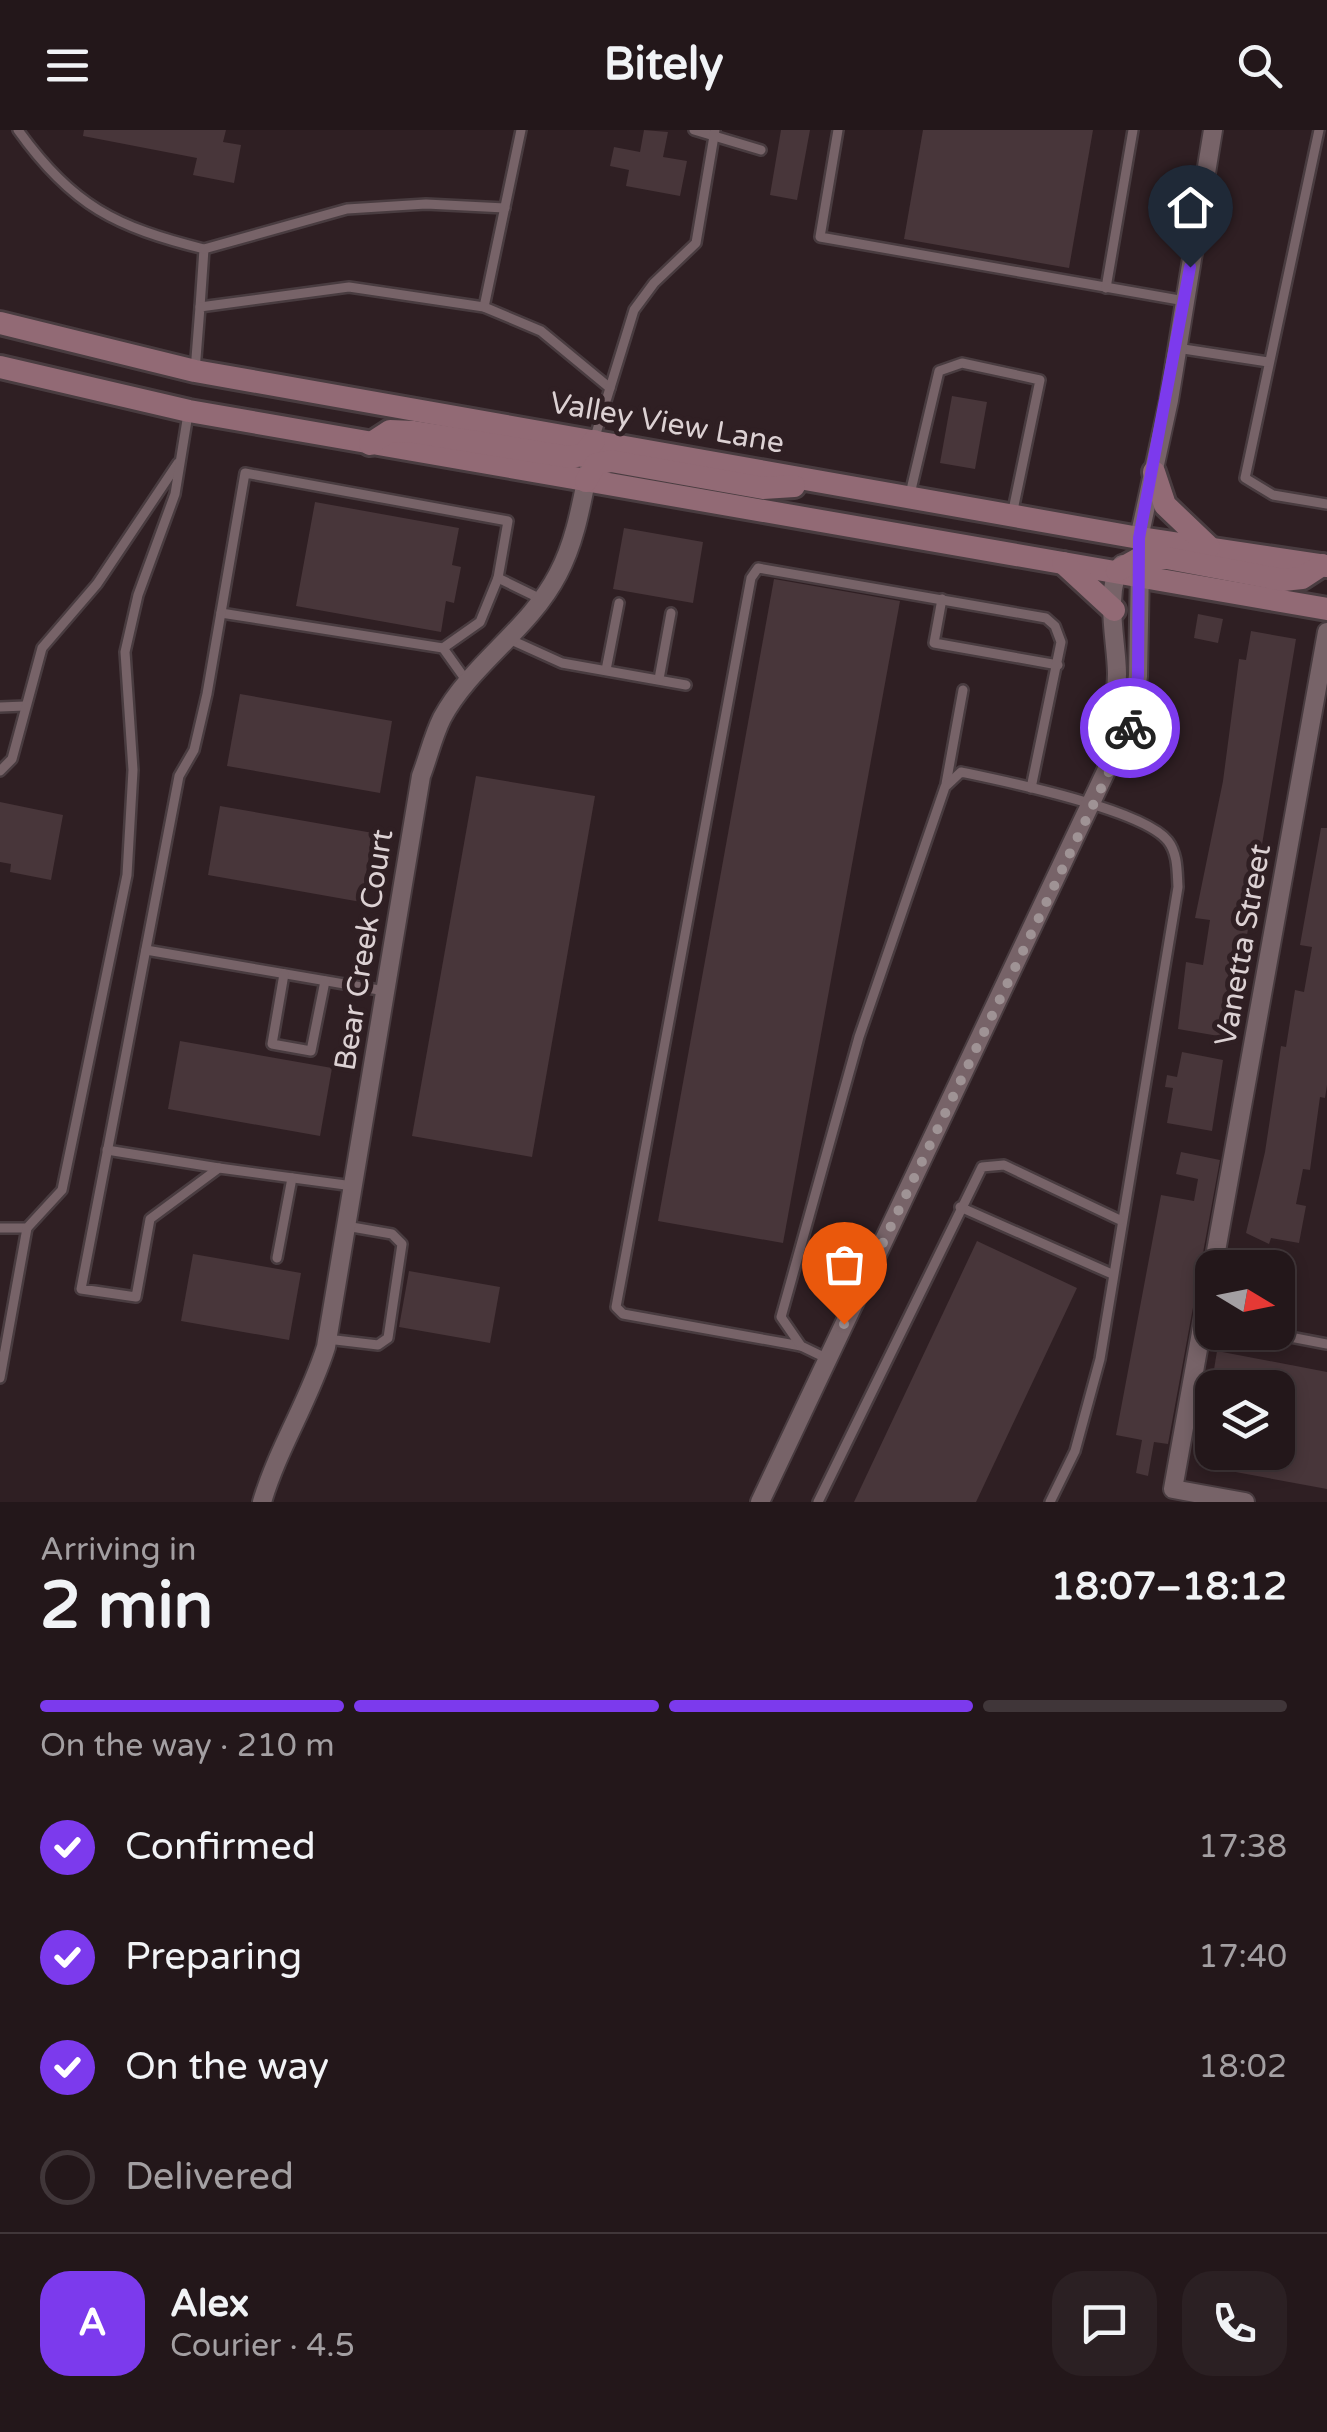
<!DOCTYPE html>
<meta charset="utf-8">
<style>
body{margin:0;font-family:"Varela Round",sans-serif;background:#2b2023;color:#f1f3f6;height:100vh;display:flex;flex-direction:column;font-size:38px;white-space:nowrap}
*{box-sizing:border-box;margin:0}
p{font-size:32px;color:#a39fa2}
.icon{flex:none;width:55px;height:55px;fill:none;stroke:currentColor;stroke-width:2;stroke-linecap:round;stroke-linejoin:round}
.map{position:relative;height:1372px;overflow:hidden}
.panel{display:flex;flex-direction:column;background:#23171a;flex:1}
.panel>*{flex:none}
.needle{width:65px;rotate:100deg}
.controls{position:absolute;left:1195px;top:1120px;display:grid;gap:20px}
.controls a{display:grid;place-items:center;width:100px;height:100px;border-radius:20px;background:#23171a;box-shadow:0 5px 15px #0003,0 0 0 2px #403639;font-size:50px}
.pin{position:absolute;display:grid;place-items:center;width:85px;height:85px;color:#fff;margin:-102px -42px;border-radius:50% 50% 50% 0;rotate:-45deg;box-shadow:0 0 10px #0007}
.pin .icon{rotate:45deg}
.courier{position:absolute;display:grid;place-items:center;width:100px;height:100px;margin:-50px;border:8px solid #7c3aed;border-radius:50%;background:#fff;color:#222;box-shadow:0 2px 12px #0007}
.head em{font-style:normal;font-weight:800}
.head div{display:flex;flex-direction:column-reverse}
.head{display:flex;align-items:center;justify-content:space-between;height:170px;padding:0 40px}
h1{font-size:65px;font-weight:800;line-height:75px}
.bar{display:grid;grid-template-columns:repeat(4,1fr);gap:15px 10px;align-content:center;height:120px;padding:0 40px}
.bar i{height:12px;border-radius:8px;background:#403639}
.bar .on{background:#7c3aed}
.bar p{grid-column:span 4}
.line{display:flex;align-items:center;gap:25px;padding:0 40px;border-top:2px solid #403639}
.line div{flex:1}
.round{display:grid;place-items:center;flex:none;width:105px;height:105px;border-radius:30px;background:#2b2023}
ol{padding:0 40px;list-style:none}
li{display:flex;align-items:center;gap:30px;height:110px}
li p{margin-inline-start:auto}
li .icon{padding:10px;border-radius:50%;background:#7c3aed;color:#fff;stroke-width:4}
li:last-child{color:#a39fa2}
li i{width:55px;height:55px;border:5px solid #403639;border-radius:50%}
header{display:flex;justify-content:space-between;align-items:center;height:130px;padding:0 40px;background:#23171a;font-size:45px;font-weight:800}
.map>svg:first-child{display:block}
.building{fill:#48363a}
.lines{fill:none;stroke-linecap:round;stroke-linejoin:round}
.lane-casing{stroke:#493c40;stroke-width:14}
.street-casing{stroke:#493c40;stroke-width:22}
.secondary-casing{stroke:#493c40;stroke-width:28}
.lane{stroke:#776368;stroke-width:9}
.street{stroke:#776368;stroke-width:18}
.secondary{stroke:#926a75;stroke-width:22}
.done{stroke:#9f9395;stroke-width:10;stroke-dasharray:0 18}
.route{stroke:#7c3aed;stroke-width:12}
.labels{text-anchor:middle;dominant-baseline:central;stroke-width:10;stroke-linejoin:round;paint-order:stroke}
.street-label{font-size:30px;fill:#dcd1d3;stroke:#2f1f23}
</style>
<header><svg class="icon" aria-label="menu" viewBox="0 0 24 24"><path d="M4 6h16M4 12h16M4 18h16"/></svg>Bitely<svg class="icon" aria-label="search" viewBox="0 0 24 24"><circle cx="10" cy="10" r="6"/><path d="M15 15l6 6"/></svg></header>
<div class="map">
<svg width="1327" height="1372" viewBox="0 0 1327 1372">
<rect width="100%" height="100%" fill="#2f1f23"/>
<g class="building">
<polygon points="84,0 226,0 223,12 241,15 234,53 193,45 197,28 83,6"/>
<polygon points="644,0 668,2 663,27 687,31 680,66 626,56 629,40 610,36 614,17 640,22"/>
<polygon points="781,0 810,0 797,70 770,65"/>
<polygon points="923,0 1093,0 1069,138 904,109"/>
<polygon points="952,266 987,272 975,339 940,333"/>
<polygon points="315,372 459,398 452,435 461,437 454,473 446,471 441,502 296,476"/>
<polygon points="624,398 703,412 693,473 613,459"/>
<polygon points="774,449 900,471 783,1113 658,1091"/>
<polygon points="1198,484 1223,489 1218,513 1194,508"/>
<polygon points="1251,501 1296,509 1230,908 1178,899 1186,832 1203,835 1210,790 1195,788 1223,651 1239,529 1246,530"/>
<polygon points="240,564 392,591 380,663 227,636"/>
<polygon points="476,646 595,666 532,1027 412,1006"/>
<polygon points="0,672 63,685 51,750 10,742 11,734 0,732"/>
<polygon points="220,676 373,703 361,772 208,745"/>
<polygon points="1321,698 1327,698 1327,955 1325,968 1320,967 1310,1040 1303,1039 1296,1074 1306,1076 1299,1113 1271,1108 1269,1114 1246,1103 1265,1022 1281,916 1286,917 1295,860 1304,862 1312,817 1300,815"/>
<polygon points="180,911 332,938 320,1006 168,979"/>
<polygon points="1182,922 1223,930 1212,1001 1167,993 1173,958 1165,957 1167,945 1177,947"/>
<polygon points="1181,1022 1220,1030 1168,1314 1154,1312 1148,1346 1136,1343 1142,1310 1116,1305 1161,1065 1194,1071 1198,1049 1176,1044"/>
<polygon points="977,1111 1077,1158 976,1372 854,1372"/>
<polygon points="193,1124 301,1143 289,1210 181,1191"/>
<polygon points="409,1141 500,1157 490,1213 399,1197"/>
<polygon points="1217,1221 1327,1242 1327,1359 1214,1338 1217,1322 1278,1322 1278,1258 1211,1258"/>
</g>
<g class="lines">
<defs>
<g id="lane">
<path d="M18,0C72,76 116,97 204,119L200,177"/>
<polyline points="694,0 761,20"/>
<polyline points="838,0 820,107 1185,171"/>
<polyline points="1319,0 1245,348 1273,365 1327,374"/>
<polyline points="204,119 347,79 426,74 505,78"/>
<polyline points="1106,158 1133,0"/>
<polyline points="484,177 521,0"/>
<polyline points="1177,218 1268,232"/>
<polyline points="195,241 200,177 349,157 484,177 541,201 610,258"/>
<polyline points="594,310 634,180 654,153 696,113 715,0"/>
<polyline points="910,364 939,241 962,233 1040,250 1012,385"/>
<polyline points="942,469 934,513 1058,535"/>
<polyline points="221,483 443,518"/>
<polyline points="509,509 562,533 686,555"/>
<polyline points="606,540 619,473"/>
<polyline points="659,549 671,483"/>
<polyline points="468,553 443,518 480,492 498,448"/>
<polyline points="0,577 25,576"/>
<polyline points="0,641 12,629 42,518 97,454 178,333"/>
<polyline points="946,654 963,560"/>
<polyline points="146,820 385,861"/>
<polyline points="284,844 272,914 311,921 325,851"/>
<polyline points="107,1020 219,1038"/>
<polyline points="353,1056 219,1038 150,1089 136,1167 81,1159 179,646 194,620 207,564 245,343 508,391 498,448 541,469"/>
<polyline points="960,1077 1112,1144"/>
<polyline points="0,1098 27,1098 62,1060 127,745 133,640 125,522 138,465 175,364 188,284"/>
<polyline points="277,1128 292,1048"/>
<polyline points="1264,1202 1327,1214"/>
<polyline points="327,1209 378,1215 388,1208 402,1114 392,1104 346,1096"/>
<polyline points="801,1216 623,1184 616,1177 751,448 758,438 1046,488 1055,496 1061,512 1031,658"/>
<path d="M828,1229L801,1216L781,1187L859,907L945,657L961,642C1004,651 1143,679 1168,711C1178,724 1177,742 1178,757L1100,1229L1075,1321L1050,1372"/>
<polyline points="0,1248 27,1098"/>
<polyline points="818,1372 982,1037 1004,1035 1120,1090"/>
</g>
<g id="street">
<polyline points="1139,408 1169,270 1213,0"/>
<path d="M1107,639C1110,608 1116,576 1117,544C1117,512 1103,461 1122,434"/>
<polyline points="1213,1138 1327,502"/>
<polyline points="1212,1141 1173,1359 1245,1372"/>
<path d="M262,1372C278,1318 309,1271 326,1217L421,646C428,628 433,606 442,588C471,534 529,500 558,444C575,412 581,376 588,341"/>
<polyline points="760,1372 1107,639 1129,604 1138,546 1140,437"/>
</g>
<g id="secondary">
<polyline points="0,193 195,241 1139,408 1327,436"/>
<polyline points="0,237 189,281 1327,479"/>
<polyline points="370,314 390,301 414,302 569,327 583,325 594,311"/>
<polyline points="1154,342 1165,375 1209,417"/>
<polyline points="586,351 596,334 611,331 763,358 794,356"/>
<polyline points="1063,433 1114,480"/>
<polyline points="1117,441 1140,428 1167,428 1283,450 1302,448 1322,435"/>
</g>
</defs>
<use href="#lane" class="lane-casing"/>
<use href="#street" class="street-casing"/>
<use href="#secondary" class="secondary-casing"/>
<use href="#lane" class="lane"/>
<use href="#street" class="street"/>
<use href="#secondary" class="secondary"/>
</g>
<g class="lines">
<polyline class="done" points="844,1194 1130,598"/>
<polyline class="route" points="1130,598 1138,546 1139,408 1190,137"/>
</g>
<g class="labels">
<g class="street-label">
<text transform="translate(667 293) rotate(10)">Valley View Lane</text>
<text transform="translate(1243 815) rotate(-80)">Vanetta Street</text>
<text transform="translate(364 820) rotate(-81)">Bear Creek Court</text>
</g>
</g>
</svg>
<div class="controls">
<a><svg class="needle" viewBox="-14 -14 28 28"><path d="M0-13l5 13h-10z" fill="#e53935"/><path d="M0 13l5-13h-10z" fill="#a39fa2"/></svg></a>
<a><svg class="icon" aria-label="layers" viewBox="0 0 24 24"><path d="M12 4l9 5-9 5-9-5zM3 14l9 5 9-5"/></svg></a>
</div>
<div class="pin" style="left:844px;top:1194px;background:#ea580c"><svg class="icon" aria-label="bag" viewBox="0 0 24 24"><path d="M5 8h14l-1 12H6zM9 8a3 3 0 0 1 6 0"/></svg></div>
<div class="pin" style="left:1190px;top:137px;background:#1f2937"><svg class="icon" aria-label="home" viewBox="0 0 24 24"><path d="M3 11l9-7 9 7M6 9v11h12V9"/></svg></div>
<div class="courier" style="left:1130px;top:598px"><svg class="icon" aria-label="bike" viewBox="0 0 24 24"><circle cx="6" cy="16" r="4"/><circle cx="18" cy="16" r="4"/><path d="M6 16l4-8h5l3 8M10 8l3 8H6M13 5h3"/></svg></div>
</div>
<section class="panel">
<div class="head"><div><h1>2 min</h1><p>Arriving in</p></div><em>18:07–18:12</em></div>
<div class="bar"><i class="on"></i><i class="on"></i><i class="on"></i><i></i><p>On the way · 210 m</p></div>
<ol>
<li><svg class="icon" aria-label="check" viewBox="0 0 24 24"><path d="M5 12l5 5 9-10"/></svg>Confirmed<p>17:38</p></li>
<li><svg class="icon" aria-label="check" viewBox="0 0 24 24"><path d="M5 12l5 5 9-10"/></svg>Preparing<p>17:40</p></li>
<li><svg class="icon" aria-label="check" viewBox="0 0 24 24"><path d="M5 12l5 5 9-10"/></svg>On the way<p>18:02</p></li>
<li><i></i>Delivered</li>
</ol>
<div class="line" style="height:180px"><b class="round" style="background:#7c3aed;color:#fff">A</b><div><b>Alex</b><p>Courier · 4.5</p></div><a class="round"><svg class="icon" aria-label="chat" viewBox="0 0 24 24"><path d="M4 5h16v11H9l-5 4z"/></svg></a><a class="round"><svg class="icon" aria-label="phone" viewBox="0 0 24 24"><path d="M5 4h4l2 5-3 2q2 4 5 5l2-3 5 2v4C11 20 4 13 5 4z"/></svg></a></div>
</section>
